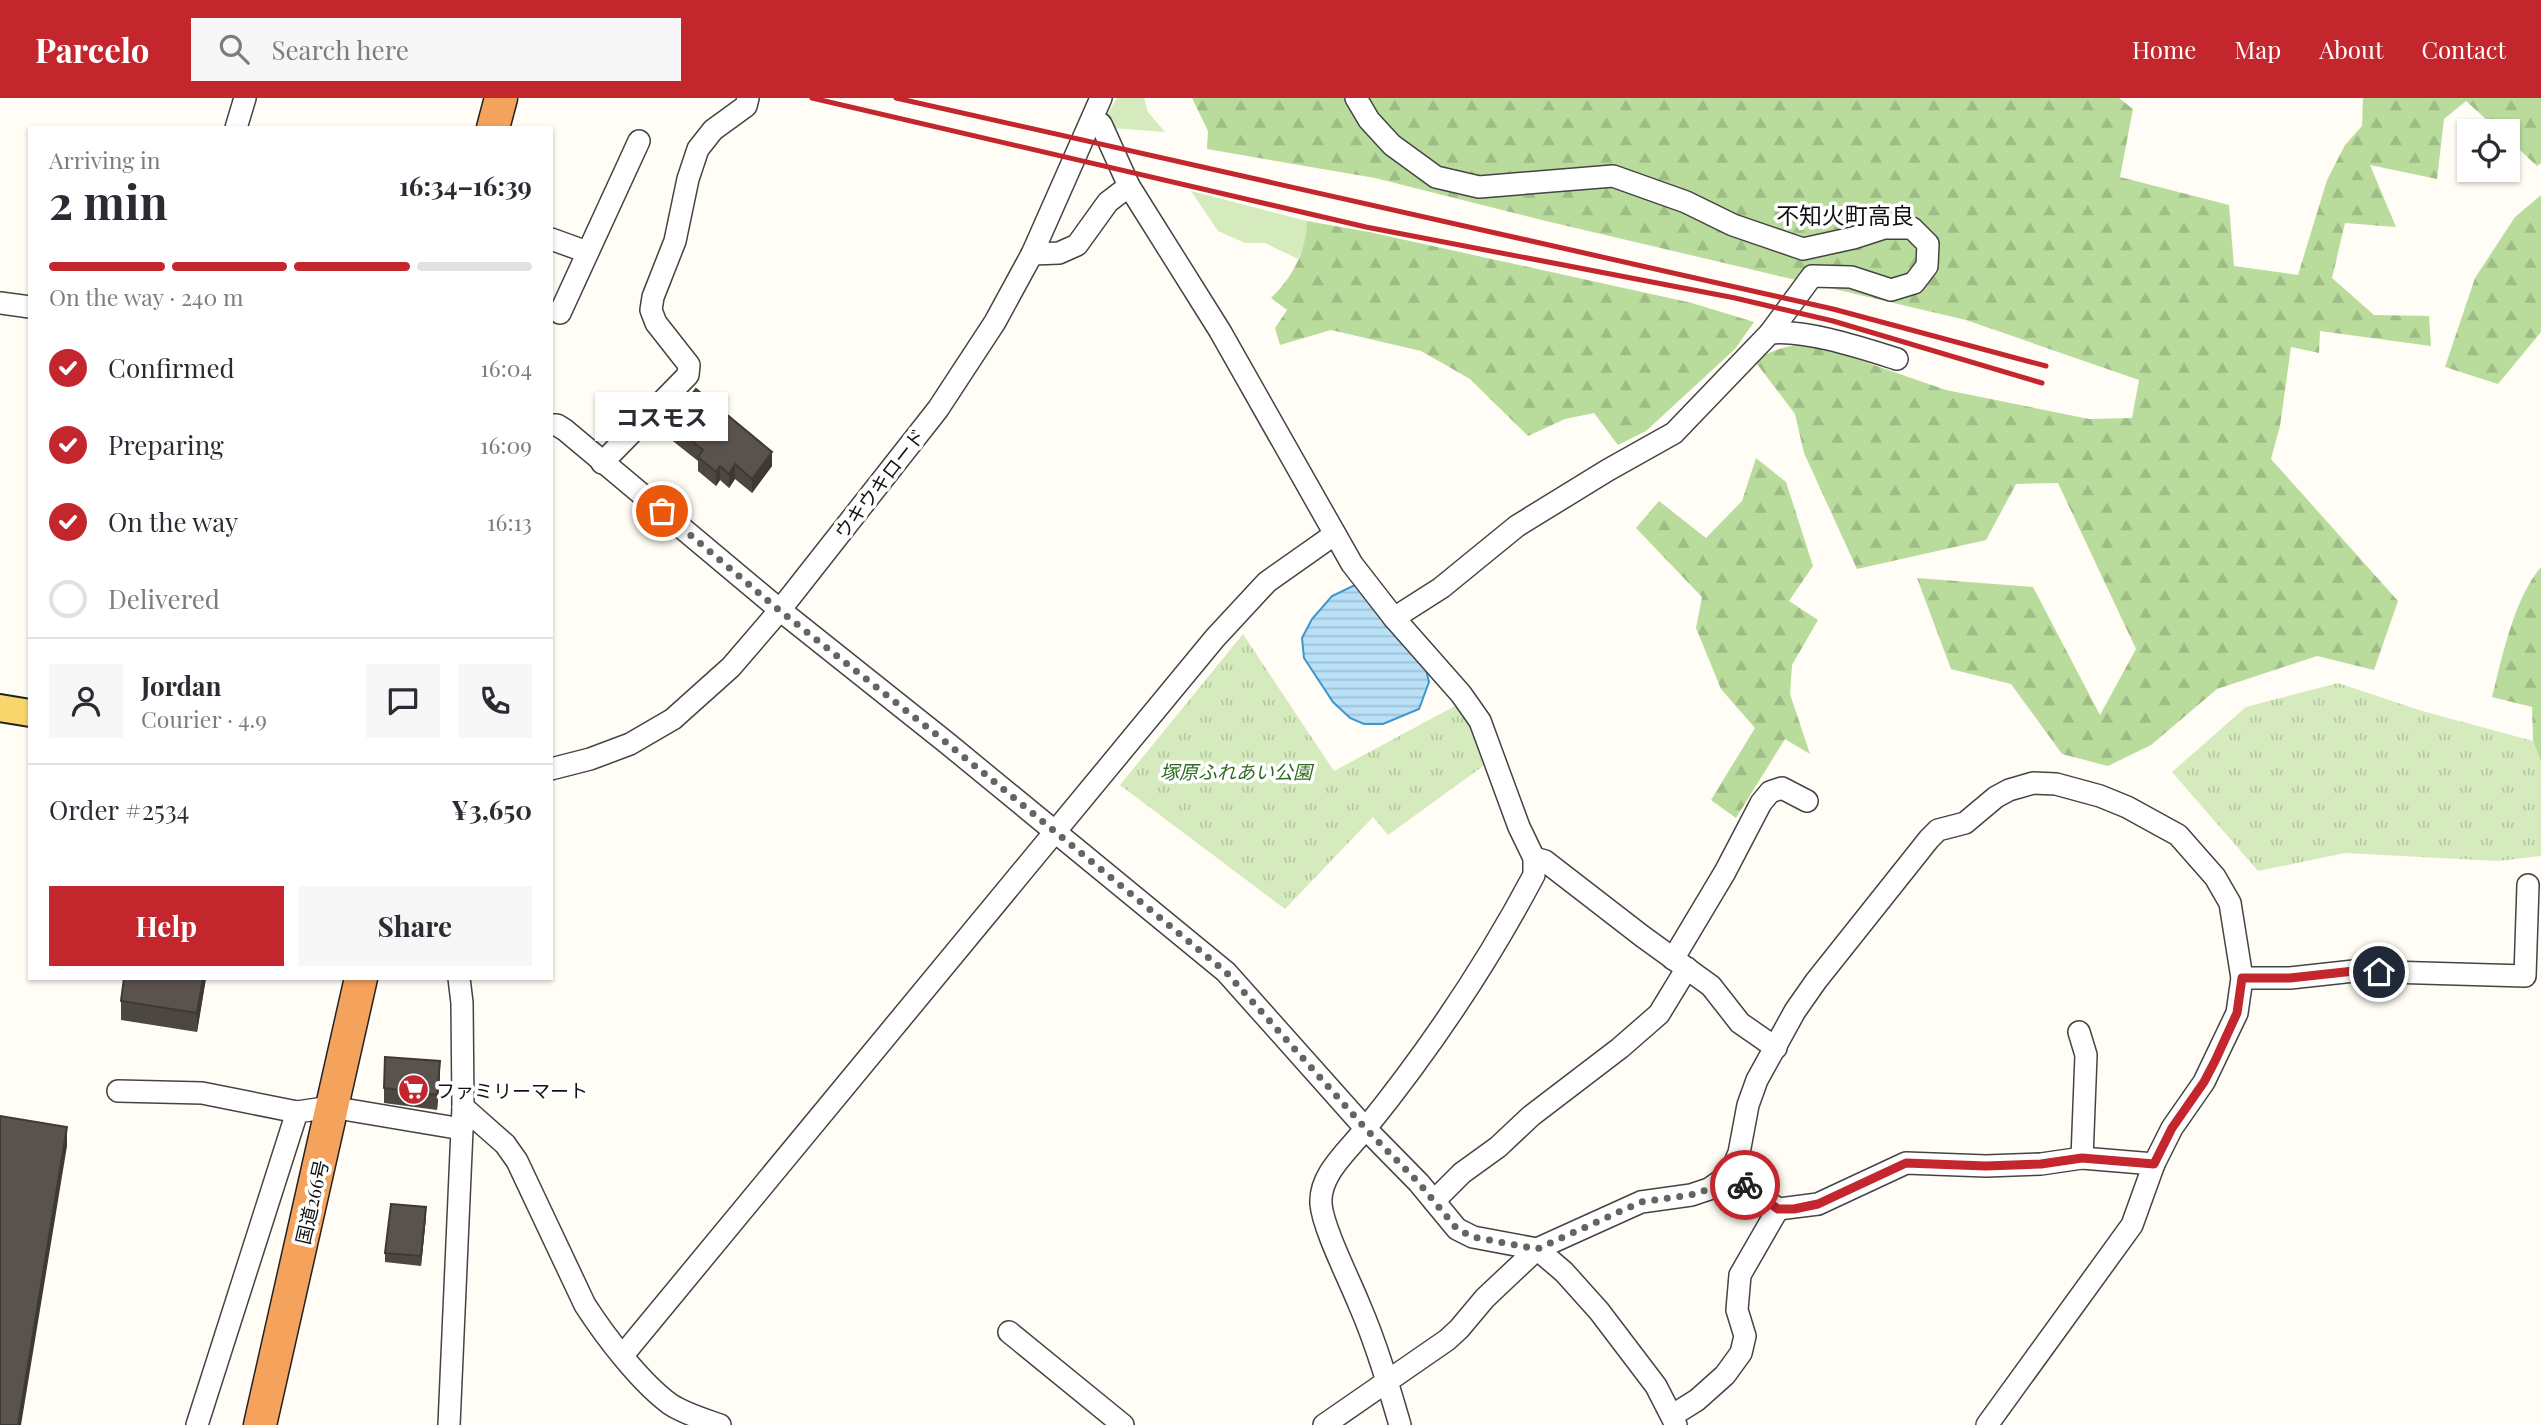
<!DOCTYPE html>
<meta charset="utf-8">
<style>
body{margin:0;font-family:"Playfair Display","Noto Sans JP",serif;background:#f7f7f7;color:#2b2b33;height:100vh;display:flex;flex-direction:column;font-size:26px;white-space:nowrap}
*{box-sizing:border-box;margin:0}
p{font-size:23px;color:#7c7c81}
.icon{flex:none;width:38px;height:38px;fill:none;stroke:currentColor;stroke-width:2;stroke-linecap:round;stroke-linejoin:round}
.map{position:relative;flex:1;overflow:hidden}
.drawer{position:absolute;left:28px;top:28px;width:525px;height:854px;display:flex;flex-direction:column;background:#fff;border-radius:0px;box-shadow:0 2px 5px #0004}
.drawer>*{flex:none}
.buttons{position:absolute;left:2457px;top:21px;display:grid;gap:14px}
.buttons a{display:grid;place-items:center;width:63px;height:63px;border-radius:0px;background:#fff;box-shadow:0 2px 5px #0004;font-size:35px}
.pin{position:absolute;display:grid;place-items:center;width:60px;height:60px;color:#fff;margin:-30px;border:4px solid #fff;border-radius:50%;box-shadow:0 2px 7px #0007}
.courier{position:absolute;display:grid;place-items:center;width:70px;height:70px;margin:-35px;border:5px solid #c4262e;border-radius:50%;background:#fff;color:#222;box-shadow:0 2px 9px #0007}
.bubble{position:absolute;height:49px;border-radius:0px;background:#fff;box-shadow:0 2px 5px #0004;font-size:23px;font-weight:700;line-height:49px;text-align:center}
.summary em{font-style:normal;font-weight:700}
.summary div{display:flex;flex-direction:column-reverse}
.summary{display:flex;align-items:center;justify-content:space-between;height:119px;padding:0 21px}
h1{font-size:46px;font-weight:700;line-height:52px}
.bar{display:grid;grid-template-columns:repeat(4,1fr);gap:10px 7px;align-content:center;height:84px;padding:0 21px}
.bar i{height:9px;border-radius:5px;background:#e1e1e2}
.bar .selected{background:#c4262e}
.bar p{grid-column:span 4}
.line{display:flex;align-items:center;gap:18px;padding:0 21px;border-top:2px solid #e1e1e2}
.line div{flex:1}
.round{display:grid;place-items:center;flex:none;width:74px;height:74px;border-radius:0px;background:#f7f7f7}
ol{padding:0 21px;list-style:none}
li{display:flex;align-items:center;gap:21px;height:77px}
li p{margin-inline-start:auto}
li .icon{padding:7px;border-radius:50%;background:#c4262e;color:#fff;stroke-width:4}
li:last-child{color:#7c7c81}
li i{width:38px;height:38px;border:4px solid #e1e1e2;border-radius:50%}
.cta{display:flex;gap:14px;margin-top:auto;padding:14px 21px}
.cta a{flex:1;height:80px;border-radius:0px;background:#c4262e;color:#fff;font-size:28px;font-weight:700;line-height:80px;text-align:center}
.cta a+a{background:#f7f7f7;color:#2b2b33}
header{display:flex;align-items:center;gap:42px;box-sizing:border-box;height:98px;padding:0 35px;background:#c4262e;color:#fff}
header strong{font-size:33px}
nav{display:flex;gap:38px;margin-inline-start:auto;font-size:24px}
.search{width:490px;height:63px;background:#f7f7f7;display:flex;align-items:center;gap:18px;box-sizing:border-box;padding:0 24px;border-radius:0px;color:#7c7c81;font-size:26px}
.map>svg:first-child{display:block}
.grass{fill:#d5ebbd}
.forest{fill:url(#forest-firs)}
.park{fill:url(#park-tufts)}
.water{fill:url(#water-rules);stroke:#3f96cf;stroke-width:2}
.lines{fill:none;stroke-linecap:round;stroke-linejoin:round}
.minor-casing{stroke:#444;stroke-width:24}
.major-casing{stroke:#222;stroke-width:30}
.highway-casing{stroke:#222;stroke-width:35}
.minor{stroke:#fff;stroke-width:21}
.major{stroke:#f9d66b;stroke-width:26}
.highway{stroke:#f5a25d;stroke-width:32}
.rail{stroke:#c4262e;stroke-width:5}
.wall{fill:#4d4742}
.shaded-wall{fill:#3f3936}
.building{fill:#5a524d;stroke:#3f3936;stroke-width:2}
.done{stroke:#646461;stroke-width:7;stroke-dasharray:0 12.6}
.route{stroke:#c4262e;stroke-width:9}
.labels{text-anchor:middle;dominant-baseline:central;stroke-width:7;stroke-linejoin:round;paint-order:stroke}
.street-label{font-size:19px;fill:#111;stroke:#fff}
.park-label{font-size:19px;font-style:italic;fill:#2f6b1f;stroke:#fff}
.poi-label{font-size:19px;fill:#111;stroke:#fff;text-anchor:start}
.quarter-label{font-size:23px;fill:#111;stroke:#fff}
</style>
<header>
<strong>Parcelo</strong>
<div class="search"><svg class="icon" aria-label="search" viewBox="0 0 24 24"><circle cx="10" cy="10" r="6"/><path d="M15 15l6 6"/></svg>Search here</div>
<nav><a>Home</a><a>Map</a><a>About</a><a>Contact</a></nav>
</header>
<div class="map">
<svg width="2541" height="1327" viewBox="0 0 2541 1327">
<defs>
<pattern id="forest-firs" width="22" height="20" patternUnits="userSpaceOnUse" patternTransform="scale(1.75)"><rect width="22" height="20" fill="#b9dc9c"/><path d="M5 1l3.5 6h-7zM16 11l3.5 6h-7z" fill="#9ebc85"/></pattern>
<pattern id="park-tufts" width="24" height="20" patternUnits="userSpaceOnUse" patternTransform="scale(1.75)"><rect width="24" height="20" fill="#d5ebbd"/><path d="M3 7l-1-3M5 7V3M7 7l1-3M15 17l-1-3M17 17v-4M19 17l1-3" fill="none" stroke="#b6c8a1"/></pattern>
<pattern id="water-rules" width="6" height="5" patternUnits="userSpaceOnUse" patternTransform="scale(1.75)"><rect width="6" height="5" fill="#b9e0f7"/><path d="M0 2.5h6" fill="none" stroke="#9ebfd3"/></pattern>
</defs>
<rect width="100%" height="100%" fill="#fffdf5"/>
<g class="grass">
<polygon points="1117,0 1144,0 1148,14 1165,34 1112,30 1106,18"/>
<polygon points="1191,93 1307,123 1307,141 1298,161 1265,145 1245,145 1218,133"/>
</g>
<g class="forest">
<path d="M1192,0H2119L2133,11L2120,79L2229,107L2234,168L2298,177L2327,82L2345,47L2362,28L2363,0H2541V65L2537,68L2508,41V33H2499L2466,3L2444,21L2437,81L2370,67L2396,129L2345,125L2332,180L2374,217L2429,218L2431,248L2320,233L2319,255L2291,249L2280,328L2271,361L2398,503L2374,572L2317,558L2217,591L2151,647L2108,668L2062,656L2011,586L1951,571L1917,480L2033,489L2100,617L2136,551L2058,385L2016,386L1986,442L1857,471L1804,355L1795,316L1754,262L1735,251L1646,333L1618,347L1594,315L1565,321L1528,338L1470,281L1421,253L1331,232L1280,247L1275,230L1287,212L1271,200C1292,180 1307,152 1307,123L1369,134L1692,205L1754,224L1735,251L1754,262C1776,251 1792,245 1816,247L1946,292L2089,321L2132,320L2139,282L1966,222L1546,123L1375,80L1207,51L1208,33Z"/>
<polygon points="2541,97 2541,234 2498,286 2445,269 2475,180 2515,119"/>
<polygon points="1756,360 1786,384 1813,468 1789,503 1818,522 1792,567 1790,596 1810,656 1785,641 1736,720 1711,702 1755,630 1721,591 1696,530 1702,499 1636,430 1659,403 1706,440 1742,403"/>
<path d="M2541,469V664L2533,643L2532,609L2492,599C2502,560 2514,500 2541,469Z"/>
</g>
<g class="park">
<polygon points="1243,536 1334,673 1455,608 1467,622 1486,666 1388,737 1373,719 1285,811 1120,687"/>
<polygon points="2338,585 2422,613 2533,643 2541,664 2541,758 2498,763 2345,755 2258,773 2172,674 2246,609"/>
</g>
<polygon class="water" points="1355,487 1426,572 1429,584 1419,611 1383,626 1364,626 1350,620 1333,604 1304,560 1302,540 1312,521 1332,498"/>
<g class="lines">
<defs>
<g id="minor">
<polyline points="1356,0 1369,22 1392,47 1436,79 1479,89 1613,78 1686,104 1733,127 1803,151 1853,140 1884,130 1912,130 1928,146 1927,168 1914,185 1891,192 1851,179 1812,178 1770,235 1674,335 1608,372 1517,428 1441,490 1394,520"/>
<path d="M1101,26L1129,88L1220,233L1352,466L1394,520L1461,596L1480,623L1519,729L1534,760V777C1487,866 1429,952 1366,1030C1349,1052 1319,1076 1321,1106C1323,1130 1349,1181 1359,1206C1376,1245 1388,1286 1400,1327"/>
<polyline points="236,30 245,0"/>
<polyline points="551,141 587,154"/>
<polyline points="1032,156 1059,155 1077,147 1108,104 1129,88"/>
<polyline points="0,205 30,209"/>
<polyline points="560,215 639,43"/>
<path d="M1770,235C1805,231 1862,250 1897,261"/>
<polyline points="551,327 557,327 565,332 780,512 947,645 1226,874 1366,1031 1419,1085 1457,1131 1473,1139 1537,1151 1564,1174 1599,1213 1656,1288 1676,1327"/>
<polyline points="602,365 688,277 689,267 656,225 651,212 653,199 675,143 688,81 698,51 713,32 746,8 748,0"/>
<polyline points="551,671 590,661 630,646 673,621 731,569 780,512 938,311 995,224 1032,156 1101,0"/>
<polyline points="1534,760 1545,763 1642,838 1711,888 1740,925 1776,950"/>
<polyline points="1673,861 1725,774 1761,705 1770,694 1782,690 1807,703"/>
<polyline points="2242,880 2290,880 2354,873 2525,878 2528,787"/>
<polyline points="2079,934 2086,957 2082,1060"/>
<polyline points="118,993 202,995 297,1014"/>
<path d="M463,1009L505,1046L517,1063L585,1207C605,1238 640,1284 670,1306C685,1316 703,1321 720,1327"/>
<polyline points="1730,1076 1778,1111 1818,1106 1906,1065 1986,1068 2041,1066 2082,1060 2154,1066"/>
<polyline points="1434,1103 1462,1075 1498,1049 1531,1018 1620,950 1659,916 1687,870"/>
<polyline points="1009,1234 1123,1327"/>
<polyline points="623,1257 1215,540 1267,484 1335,436"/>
<polyline points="1673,1317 1697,1302 1725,1277 1741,1255 1745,1238 1737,1212 1740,1177 1778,1111"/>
<polyline points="197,1327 297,1014 331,1009 462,1031"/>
<polyline points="449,1327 463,1009 462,905 459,880"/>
<polyline points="1324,1327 1447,1242 1459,1231 1485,1200 1537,1151 1641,1104 1691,1097 1709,1091 1730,1076 1739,1055 1748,1007 1757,982 1795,913 1816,883 1929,741 1938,732 1965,725 1996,699 2009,692 2033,685 2056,686 2100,698 2127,709 2178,737 2215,779 2230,805 2242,880 2237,915 2204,984 2172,1030 2154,1066 2132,1127 1987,1327"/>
</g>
<polyline id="major" points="0,610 30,615"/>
<g id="highway">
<polyline points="493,30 501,0"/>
<polyline points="260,1327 361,880"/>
</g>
</defs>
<use href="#minor" class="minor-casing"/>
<use href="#major" class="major-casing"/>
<use href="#highway" class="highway-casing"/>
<use href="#minor" class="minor"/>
<use href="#major" class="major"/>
<use href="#highway" class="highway"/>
<g class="rail">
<polyline points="812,0 1366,129 1735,200 1833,223 2042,285"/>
<polyline points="896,0 1833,211 2046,268"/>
</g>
</g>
<g class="wall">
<polygon points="669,325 772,368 752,395 735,381 729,390 720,382 716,388 698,373 698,363 669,340"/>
<polygon points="124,880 206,880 197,934 121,922 121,903"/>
<polygon points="440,978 437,1012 384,1005 384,990"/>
<polygon points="426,1119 421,1168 385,1164 385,1155"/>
</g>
<g class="shaded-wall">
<polygon points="772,354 772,368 752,395 752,381"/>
<polygon points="735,366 735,381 729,390 729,376"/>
<polygon points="720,368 720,382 716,388 716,374"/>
<polygon points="203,880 206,880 197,934 197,915"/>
<polygon points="440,963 440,978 437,1012 437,997"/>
<polygon points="67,1029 67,1048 21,1327 18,1327"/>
<polygon points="426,1109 426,1119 421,1168 421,1158"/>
</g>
<g class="building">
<polygon points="696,291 772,354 752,381 735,366 729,376 720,368 716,374 698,359 703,352 669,325"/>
<polygon points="124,880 203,880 197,915 121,903"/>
<polygon points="385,959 440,963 437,997 384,990"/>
<polygon points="0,1018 67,1029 18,1327 0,1327"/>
<polygon points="391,1106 426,1109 421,1158 385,1155"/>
</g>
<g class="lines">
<polyline class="done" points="662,413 779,512 947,645 1226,874 1366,1031 1419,1085 1457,1131 1473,1139 1537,1151 1641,1104 1691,1097 1709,1091 1730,1076 1745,1087"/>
<polyline class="route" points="1745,1087 1778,1111 1794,1111 1818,1106 1906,1065 1986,1068 2041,1066 2082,1060 2154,1066 2172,1030 2204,984 2215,963 2237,915 2242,880 2290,880 2354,873 2379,874"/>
</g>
<defs>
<symbol id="supermarket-disc" viewBox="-11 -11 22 22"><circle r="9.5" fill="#c4262e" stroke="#fff"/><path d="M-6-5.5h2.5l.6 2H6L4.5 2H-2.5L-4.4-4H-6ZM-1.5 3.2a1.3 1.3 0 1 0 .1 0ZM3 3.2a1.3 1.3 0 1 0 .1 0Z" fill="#fff"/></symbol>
</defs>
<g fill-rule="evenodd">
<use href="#supermarket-disc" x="396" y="974" width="35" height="35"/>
</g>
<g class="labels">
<g class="street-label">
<text transform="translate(879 385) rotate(-52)">ウキウキロード</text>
<text transform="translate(311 1104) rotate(-77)">国道266号</text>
</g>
<g class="park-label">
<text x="1236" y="673">塚原ふれあい公園</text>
</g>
<g class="poi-label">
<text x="436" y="992">ファミリーマート</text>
</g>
<g class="quarter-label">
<text x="1845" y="116">不知火町高良</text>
</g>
</g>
</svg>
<div class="buttons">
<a><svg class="icon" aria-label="locate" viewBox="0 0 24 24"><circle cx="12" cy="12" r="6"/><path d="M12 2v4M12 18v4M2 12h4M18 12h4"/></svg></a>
</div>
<div class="pin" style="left:662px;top:413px;background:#ea580c"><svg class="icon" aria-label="bag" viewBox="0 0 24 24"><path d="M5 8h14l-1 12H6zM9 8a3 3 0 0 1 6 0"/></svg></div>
<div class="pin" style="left:2379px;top:874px;background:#1f2937"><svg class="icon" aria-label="home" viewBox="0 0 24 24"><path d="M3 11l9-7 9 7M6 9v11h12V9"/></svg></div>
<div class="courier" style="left:1745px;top:1087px"><svg class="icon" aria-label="bike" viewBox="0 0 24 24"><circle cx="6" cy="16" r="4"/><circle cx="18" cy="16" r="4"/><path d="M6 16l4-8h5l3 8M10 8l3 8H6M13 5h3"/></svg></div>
<div class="bubble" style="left:595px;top:294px;width:133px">コスモス</div>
<section class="drawer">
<div class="summary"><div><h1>2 min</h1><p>Arriving in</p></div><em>16:34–16:39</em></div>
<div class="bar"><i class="selected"></i><i class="selected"></i><i class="selected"></i><i></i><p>On the way · 240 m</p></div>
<ol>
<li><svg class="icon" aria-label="check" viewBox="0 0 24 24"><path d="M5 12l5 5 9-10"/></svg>Confirmed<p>16:04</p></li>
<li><svg class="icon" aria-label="check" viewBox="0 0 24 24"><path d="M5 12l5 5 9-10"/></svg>Preparing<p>16:09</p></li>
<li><svg class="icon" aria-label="check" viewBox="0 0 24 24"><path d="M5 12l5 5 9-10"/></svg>On the way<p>16:13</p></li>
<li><i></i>Delivered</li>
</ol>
<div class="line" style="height:126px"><a class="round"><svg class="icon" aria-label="person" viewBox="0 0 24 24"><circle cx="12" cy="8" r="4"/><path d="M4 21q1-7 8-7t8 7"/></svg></a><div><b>Jordan</b><p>Courier · 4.9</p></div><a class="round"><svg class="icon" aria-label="chat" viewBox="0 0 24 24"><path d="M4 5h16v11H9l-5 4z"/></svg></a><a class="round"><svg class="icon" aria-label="phone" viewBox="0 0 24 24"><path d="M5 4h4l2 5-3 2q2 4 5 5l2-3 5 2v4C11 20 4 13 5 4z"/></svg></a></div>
<div class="line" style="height:91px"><div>Order #2534</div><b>¥3,650</b></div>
<div class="cta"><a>Help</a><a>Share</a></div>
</section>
</div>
